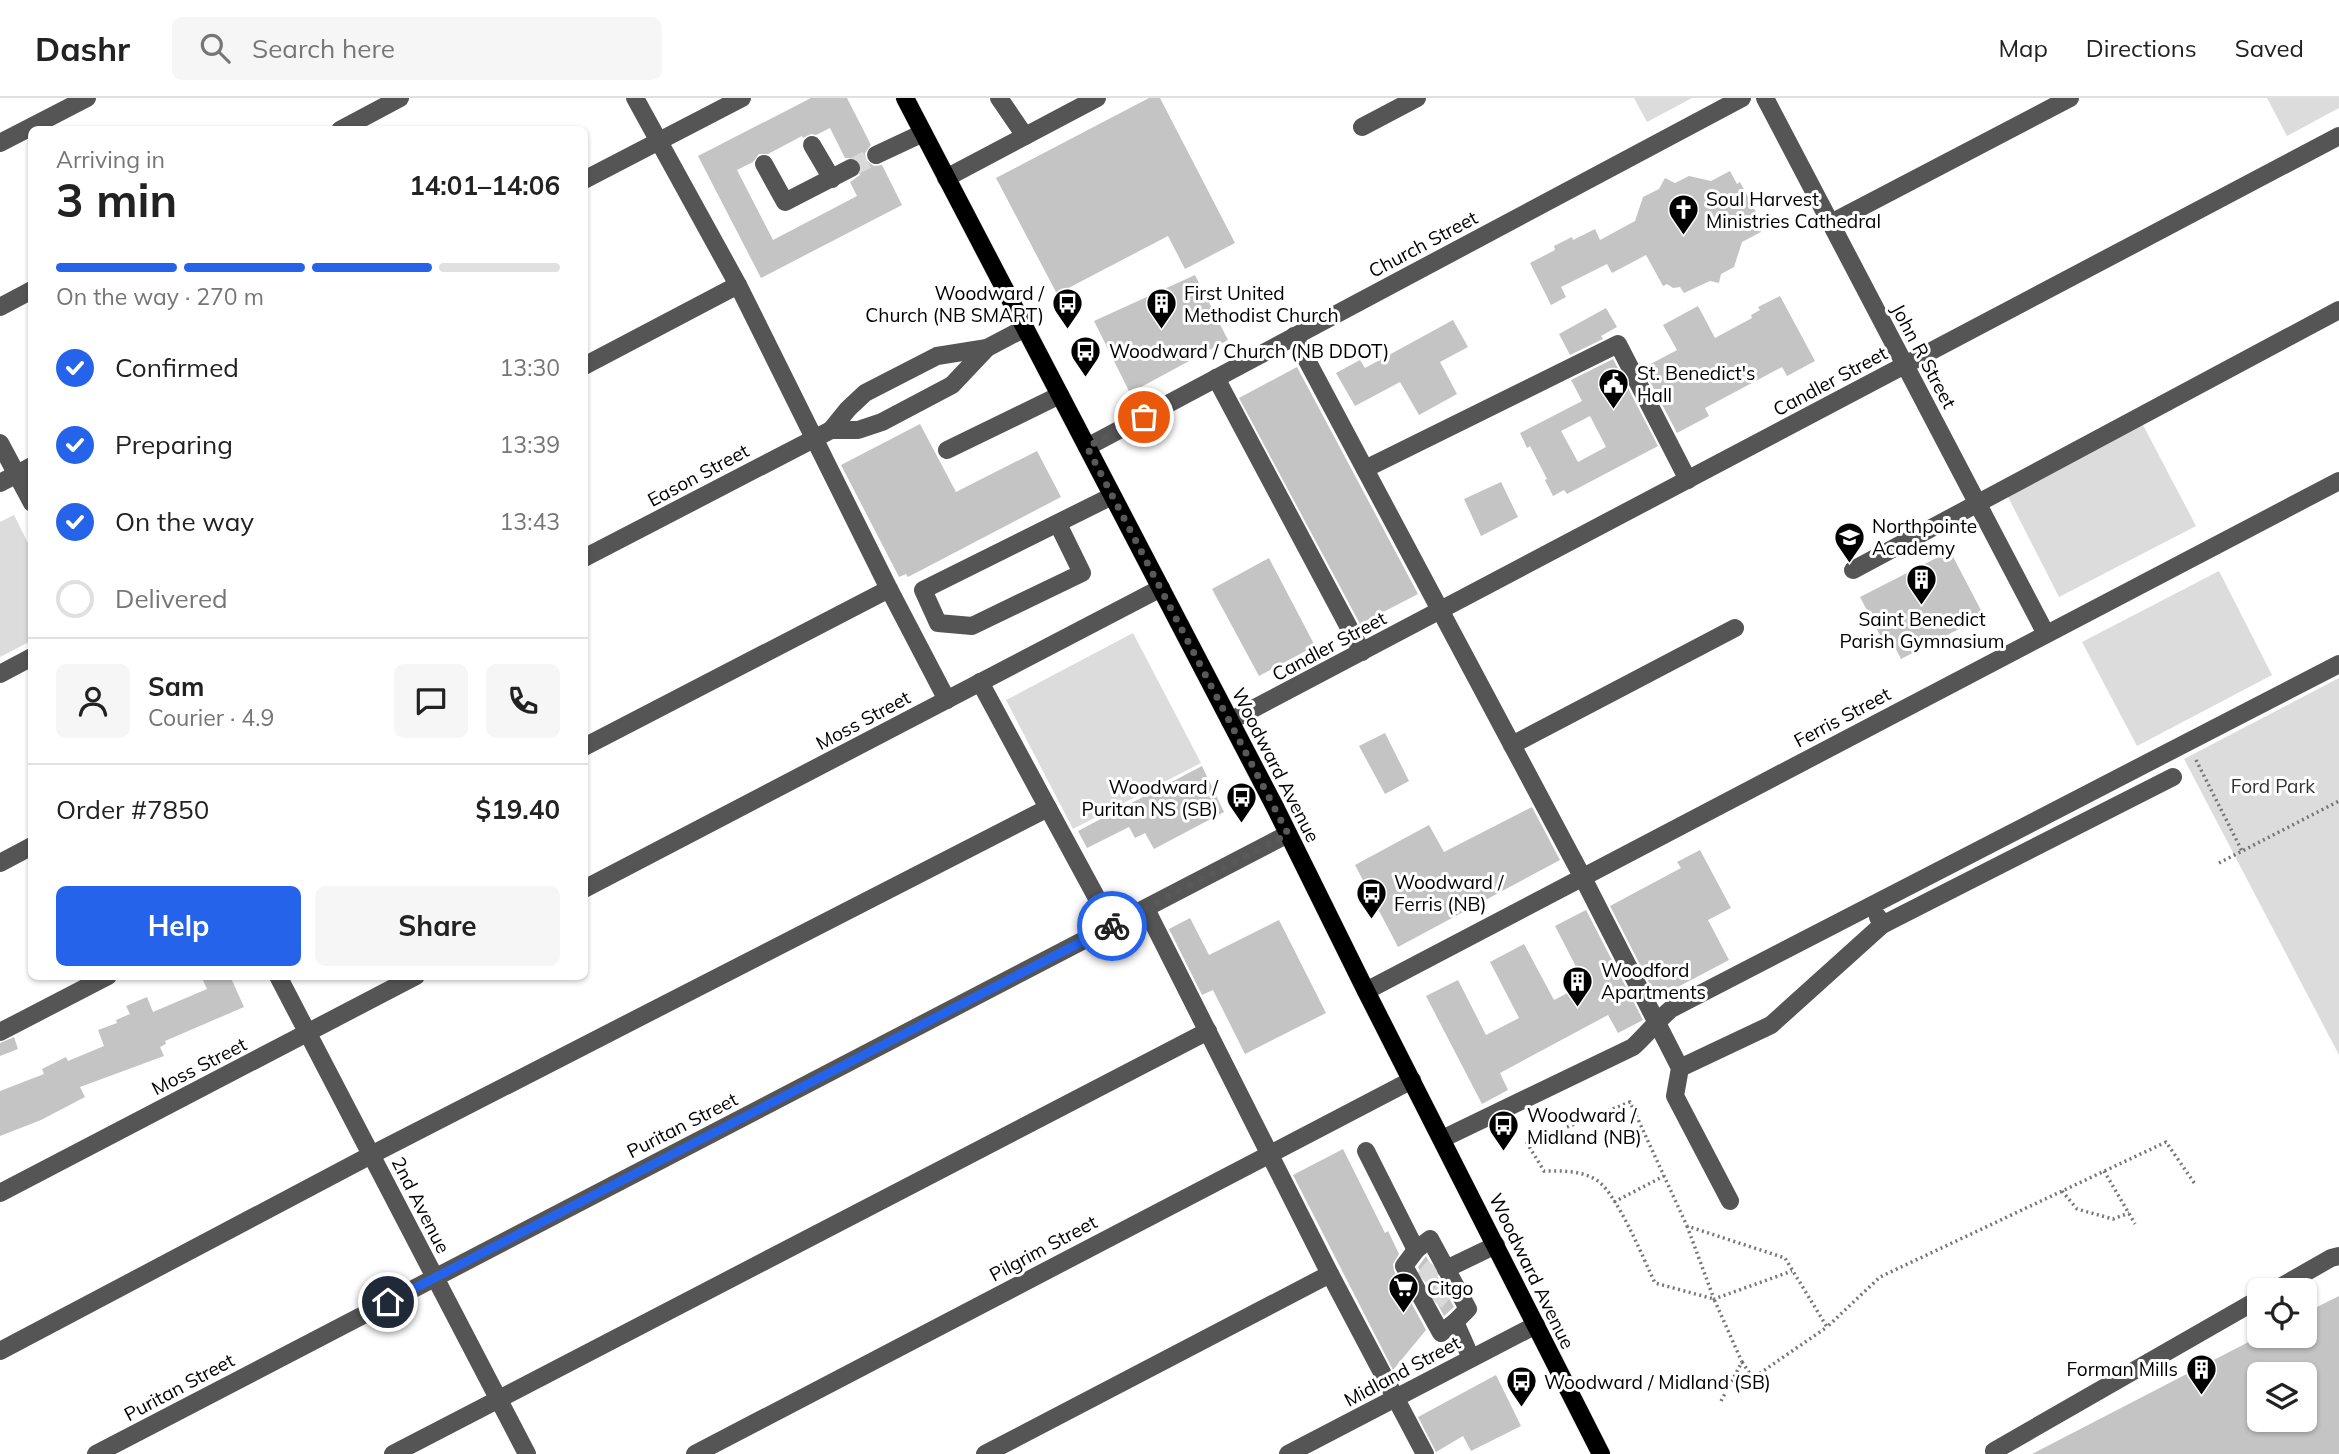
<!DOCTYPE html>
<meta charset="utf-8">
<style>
body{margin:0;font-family:Mulish,sans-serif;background:#f6f6f6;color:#222;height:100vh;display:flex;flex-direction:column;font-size:26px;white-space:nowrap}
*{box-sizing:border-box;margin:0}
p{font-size:23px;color:#767676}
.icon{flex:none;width:38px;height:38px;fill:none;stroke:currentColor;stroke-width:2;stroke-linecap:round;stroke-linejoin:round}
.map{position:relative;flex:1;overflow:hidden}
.sheet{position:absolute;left:28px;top:28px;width:560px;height:854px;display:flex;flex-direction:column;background:#fff;border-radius:10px;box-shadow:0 2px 5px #0004}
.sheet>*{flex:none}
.fabs{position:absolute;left:2247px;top:1180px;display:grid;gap:14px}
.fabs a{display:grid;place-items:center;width:70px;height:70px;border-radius:10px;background:#fff;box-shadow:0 2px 5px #0004;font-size:35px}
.pin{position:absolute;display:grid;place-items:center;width:60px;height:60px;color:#fff;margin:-30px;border:4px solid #fff;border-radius:50%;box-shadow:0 2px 7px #0007}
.courier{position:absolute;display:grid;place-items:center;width:70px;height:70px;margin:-35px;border:5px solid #2563eb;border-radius:50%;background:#fff;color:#222;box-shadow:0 2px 9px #0007}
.head em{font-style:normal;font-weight:700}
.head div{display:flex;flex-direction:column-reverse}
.head{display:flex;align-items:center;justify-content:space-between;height:119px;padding:0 28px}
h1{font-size:46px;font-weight:700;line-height:52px}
.bar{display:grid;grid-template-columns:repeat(4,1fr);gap:10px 7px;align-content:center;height:84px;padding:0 28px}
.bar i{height:9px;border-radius:5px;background:#e0e0e0}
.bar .selected{background:#2563eb}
.bar p{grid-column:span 4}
.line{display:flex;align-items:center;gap:18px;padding:0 28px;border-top:2px solid #e0e0e0}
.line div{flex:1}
.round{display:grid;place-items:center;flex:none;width:74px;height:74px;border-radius:10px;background:#f6f6f6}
ol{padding:0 28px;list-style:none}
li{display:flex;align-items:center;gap:21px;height:77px}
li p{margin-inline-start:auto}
li .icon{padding:7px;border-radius:50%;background:#2563eb;color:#fff;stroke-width:4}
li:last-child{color:#767676}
li i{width:38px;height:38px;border:4px solid #e0e0e0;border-radius:50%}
.cta{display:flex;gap:14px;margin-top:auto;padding:14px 28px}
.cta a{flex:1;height:80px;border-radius:10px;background:#2563eb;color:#fff;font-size:28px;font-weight:700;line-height:80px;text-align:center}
.cta a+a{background:#f6f6f6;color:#222}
header{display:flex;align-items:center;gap:42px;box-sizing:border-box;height:98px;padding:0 35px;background:#fff;border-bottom:2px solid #e0e0e0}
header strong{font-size:33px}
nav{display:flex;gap:38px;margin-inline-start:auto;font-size:24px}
.search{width:490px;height:63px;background:#f6f6f6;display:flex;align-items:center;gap:18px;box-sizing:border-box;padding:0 24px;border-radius:10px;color:#767676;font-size:26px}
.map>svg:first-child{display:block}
.green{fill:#dcdcdc}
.building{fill:#c4c4c4;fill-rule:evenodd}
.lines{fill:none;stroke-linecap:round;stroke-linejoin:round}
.minor-tunnel{stroke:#d9d9d9;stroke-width:18;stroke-dasharray:18 9;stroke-linecap:butt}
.major-casing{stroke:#dbdbdb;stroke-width:19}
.path{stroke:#777;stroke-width:3.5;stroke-dasharray:2 3.5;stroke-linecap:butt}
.minor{stroke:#555;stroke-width:18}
.major{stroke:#000;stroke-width:18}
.done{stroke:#595959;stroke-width:7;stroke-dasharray:0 12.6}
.route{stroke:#2563eb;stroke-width:9}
.labels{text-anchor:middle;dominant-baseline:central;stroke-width:6;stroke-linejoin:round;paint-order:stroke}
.poi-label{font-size:19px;fill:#000;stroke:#fff;text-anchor:start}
.street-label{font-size:19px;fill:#000;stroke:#fff}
.park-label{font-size:19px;fill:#333;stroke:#fff}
</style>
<header>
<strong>Dashr</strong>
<div class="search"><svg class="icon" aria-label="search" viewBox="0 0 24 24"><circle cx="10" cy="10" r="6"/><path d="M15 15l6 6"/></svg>Search here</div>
<nav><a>Map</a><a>Directions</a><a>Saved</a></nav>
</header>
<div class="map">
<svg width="2339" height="1356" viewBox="0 0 2339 1356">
<rect width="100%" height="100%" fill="#fff"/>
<g class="green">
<polygon points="1634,0 1692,0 1647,24"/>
<polygon points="2267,0 2339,0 2339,10 2287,38"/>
<polygon points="2143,327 2196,428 2059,499 2007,397"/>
<polygon points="14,417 31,451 31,543 0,559 0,424"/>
<polygon points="2219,473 2272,577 2137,648 2082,544"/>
<polygon points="1133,535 1201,665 1073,731 1006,602"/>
<polygon points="2339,580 2339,957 2184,661"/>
</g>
<g class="building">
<path d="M811,0H847L871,47L865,55L866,62L874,68L882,67L902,107L761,180L698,58ZM830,30L845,60H857L861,65L860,77L850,84L857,98L773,142L737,72L753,64L759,56H768L802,38L803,40L811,36L816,37Z"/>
<polygon points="1149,0 1160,0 1235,145 1185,171 1168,138 1057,196 996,80"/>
<polygon points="1730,73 1737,86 1740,84 1758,118 1754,120 1761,134 1742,144 1734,169 1721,176 1719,185 1710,183 1684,195 1680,189 1673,190 1667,186 1663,188 1646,157 1612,175 1607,166 1561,189 1566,199 1551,207 1530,165 1555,152 1554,148 1572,139 1573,142 1595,131 1600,142 1635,123 1643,99 1659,91 1665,80 1675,85 1689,78 1711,83"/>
<polygon points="1195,177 1228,242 1130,295 1094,223"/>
<polygon points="1780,198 1815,263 1787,278 1782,269 1705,310 1709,318 1677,335 1643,270 1677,252 1663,227 1698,208 1715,240 1752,220 1751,217 1760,212 1758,209"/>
<polygon points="1606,210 1617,229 1601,238 1603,241 1570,257 1559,236"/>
<polygon points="1453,222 1468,249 1440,264 1457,296 1419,317 1400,284 1355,308 1336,275 1360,262 1365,270"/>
<path d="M1613,261L1658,348L1567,396L1564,392L1553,398L1545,382L1547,381L1530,348L1527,350L1520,335L1582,303L1571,282ZM1590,318L1606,349L1578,364L1561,333Z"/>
<polygon points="1297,269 1418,496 1360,526 1239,300"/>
<polygon points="920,326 956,394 1037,353 1061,399 908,479 906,476 899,479 841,367"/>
<polygon points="1501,384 1518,419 1481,438 1464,401"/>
<polygon points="1950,453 1984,518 1901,561 1890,539 1883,543 1860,499"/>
<polygon points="1269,460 1315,548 1259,578 1212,491"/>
<polygon points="1385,635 1409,683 1385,696 1359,648"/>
<polygon points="1202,668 1224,714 1154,751 1145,735 1135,740 1129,729 1087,750 1078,733"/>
<polygon points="1532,709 1560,762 1398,849 1355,767 1429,727 1444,754"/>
<polygon points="1700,752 1731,810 1708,822 1729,862 1657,900 1610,808 1681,770 1677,764"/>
<polygon points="1586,812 1643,922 1618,935 1608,917 1500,975 1508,992 1482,1006 1426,898 1458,882 1486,937 1519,920 1490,864 1524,846 1554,902 1585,886 1555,828"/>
<polygon points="1190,820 1209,857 1279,822 1326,915 1245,956 1213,892 1202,897 1169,831"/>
<polygon points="201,878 230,878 244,909 165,943 166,946 160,949 164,958 80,989 85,999 41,1022 0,1038 0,993 44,976 42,971 66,959 68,963 104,948 98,932 117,925 116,922 130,916 126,908 147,899 153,914 207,891"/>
<polygon points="14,939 18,951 0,958 0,945"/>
<polygon points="1343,1051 1385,1135 1388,1133 1399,1156 1393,1166 1394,1173 1426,1232 1393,1272 1293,1077"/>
<polygon points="1426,1158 1454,1209 1444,1218 1418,1169"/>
<path d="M2339,1198V1356H2032L2262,1237H2305V1215ZM2259,1276H2305V1321H2259Z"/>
<polygon points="1496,1277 1521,1328 1471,1353 1463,1338 1436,1354 1418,1319"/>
</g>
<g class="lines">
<g class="minor-tunnel">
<polyline points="851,70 876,57"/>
<polyline points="1423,1182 1437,1165"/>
<polyline points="1435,1204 1448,1188"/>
</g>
<defs>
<polyline id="major" points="905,0 1275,709 1366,893 1601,1356"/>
</defs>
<use href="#major" class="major-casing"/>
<g class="path">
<polyline points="2196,662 2242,753"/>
<polyline points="2219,765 2339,703"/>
<polyline points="2104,1073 2135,1126"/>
<polyline points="2062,1093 2077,1111 2113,1121 2129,1115"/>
<polyline points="1614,1104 1664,1078"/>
<polyline points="1687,1128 1714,1201 1792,1173"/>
<polyline points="1742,1264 1753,1280 1827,1229"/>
<path d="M1721,1303L1742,1264L1714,1201L1655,1185C1643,1160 1618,1098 1598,1083C1582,1072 1562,1073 1544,1073L1527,1045L1630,1004L1687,1128L1785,1160L1827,1229L1880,1179L2166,1044L2195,1086"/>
</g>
<g class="minor">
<polyline points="635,0 738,187"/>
<polyline points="999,0 1025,38"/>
<polyline points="1765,0 2046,536"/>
<polyline points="1362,29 1417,0"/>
<polyline points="340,32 400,0"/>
<polyline points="0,45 87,0"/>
<polyline points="812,47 832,81"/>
<polyline points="876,57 923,35"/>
<polyline points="764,66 785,104 851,70"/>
<polyline points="946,80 1097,0"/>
<polyline points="584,82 742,0"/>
<polyline points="1831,125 2070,0"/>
<polyline points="0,209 32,192"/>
<polyline points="1294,238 1583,780 1680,970 1675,998 1730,1103"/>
<polyline points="584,268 738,187 889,491 947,602"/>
<polyline points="1216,280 1362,554"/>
<polyline points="831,332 848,311 865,295 937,258 987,250"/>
<polyline points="0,345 32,405"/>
<polyline points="1087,349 1742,0"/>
<polyline points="947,352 1060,297"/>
<polyline points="1365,371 1618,246 1688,382"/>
<polyline points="0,385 32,368"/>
<polyline points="1058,426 1082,475 972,528 938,525 923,492 1112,398"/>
<polyline points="584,460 831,332 858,332 882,324 952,287 987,250 1025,230"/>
<polyline points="1853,472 2339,212"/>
<polyline points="0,576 32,559"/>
<polyline points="980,584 1048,710"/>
<polyline points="1230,623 2339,38"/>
<polyline points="1512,647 1735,530"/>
<polyline points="584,649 889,491"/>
<polyline points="0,765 32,748"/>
<polyline points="584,791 1161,490"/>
<polyline points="1146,811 1330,1176"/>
<polyline points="1882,827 2173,679"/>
<polyline points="278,878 527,1356"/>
<polyline points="1366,893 2339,383"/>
<polyline points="0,934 108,878"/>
<polyline points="1680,970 1771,927 1882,827 1878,819"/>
<path d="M1442,1041L1633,949C1646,937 1657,923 1671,911L2339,566"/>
<polyline points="1366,1053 1416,1152 1430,1141 1468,1211 1455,1224 1471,1260"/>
<polyline points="0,1095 416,878"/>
<polyline points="1416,1152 1404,1168 1441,1235 1455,1224"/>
<polyline points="1446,1171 1496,1147"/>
<polyline points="2275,1192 2331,1160 2339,1158"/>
<polyline points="0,1253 371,1057 1048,710 1112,828"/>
<polyline points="1994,1353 2259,1201"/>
<polyline points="96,1356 1288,736"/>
<polyline points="393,1356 1208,933"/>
<polyline points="695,1356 1412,982"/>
<polyline points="985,1356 1330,1176 1425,1356"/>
<polyline points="1288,1356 1536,1227"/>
</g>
<use href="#major" class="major"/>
</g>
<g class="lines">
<polyline class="done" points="1112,828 1288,736 1087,349 1144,319"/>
<polyline class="route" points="388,1204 1112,828"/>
</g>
<defs>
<symbol id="church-pin" viewBox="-11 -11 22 30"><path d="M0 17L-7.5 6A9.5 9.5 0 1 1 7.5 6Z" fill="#000" stroke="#fff"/><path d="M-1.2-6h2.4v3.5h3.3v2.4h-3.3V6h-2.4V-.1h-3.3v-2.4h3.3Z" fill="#fff"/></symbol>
<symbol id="bus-pin" viewBox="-11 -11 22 30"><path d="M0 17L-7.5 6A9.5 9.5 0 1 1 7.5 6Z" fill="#000" stroke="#fff"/><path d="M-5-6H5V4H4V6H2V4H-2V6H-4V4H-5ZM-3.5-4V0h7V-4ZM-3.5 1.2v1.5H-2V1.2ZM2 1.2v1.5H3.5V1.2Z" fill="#fff"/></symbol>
<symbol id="building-pin" viewBox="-11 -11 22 30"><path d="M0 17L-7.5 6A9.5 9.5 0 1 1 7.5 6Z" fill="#000" stroke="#fff"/><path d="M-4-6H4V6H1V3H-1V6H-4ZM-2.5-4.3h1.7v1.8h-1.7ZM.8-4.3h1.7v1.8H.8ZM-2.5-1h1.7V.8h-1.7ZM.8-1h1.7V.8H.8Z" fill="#fff"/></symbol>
<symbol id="civic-pin" viewBox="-11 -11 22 30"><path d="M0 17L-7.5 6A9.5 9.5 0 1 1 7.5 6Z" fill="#000" stroke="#fff"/><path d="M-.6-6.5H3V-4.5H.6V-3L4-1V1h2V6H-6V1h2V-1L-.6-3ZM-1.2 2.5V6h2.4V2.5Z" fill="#fff"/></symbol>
<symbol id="school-pin" viewBox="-11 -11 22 30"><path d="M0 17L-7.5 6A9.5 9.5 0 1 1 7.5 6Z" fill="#000" stroke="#fff"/><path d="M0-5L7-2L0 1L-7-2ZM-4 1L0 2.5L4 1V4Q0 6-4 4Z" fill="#fff"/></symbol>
<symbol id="supermarket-pin" viewBox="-11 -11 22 30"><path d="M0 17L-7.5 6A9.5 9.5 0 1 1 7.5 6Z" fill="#000" stroke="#fff"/><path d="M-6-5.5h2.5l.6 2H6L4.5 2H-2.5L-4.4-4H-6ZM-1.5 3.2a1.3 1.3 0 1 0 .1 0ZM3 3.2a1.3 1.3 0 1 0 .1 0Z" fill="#fff"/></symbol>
</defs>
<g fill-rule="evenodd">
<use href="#church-pin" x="1666" y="94" width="35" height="47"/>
<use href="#bus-pin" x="1050" y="188" width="35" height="47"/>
<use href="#building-pin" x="1144" y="188" width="35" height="47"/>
<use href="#bus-pin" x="1068" y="236" width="35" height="47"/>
<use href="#civic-pin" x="1596" y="268" width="35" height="47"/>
<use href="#school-pin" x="1832" y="422" width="35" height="47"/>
<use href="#building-pin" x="1904" y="464" width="35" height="47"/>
<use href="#bus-pin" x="1224" y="682" width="35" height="47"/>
<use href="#bus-pin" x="1354" y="778" width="35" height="47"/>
<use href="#building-pin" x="1560" y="866" width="35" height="47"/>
<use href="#bus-pin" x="1486" y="1010" width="35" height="47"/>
<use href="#supermarket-pin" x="1386" y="1172" width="35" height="47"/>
<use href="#building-pin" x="2184" y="1254" width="35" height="47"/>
<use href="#bus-pin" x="1504" y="1266" width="35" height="47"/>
</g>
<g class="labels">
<g class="poi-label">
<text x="1706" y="101">Soul Harvest<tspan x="1706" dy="22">Ministries Cathedral</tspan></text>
<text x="1044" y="195" text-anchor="end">Woodward /<tspan x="1044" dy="22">Church (NB SMART)</tspan></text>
<text x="1184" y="195">First United<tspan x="1184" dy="22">Methodist Church</tspan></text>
<text x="1109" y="253">Woodward / Church (NB DDOT)</text>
<text x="1637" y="275">St. Benedict's<tspan x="1637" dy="22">Hall</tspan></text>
<text x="1872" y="428">Northpointe<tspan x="1872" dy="22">Academy</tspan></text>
<text x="1922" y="521" text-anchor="middle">Saint Benedict<tspan x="1922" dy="22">Parish Gymnasium</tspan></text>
<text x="1218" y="689" text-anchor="end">Woodward /<tspan x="1218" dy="22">Puritan NS (SB)</tspan></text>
<text x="1394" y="784">Woodward /<tspan x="1394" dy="22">Ferris (NB)</tspan></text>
<text x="1601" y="872">Woodford<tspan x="1601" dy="22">Apartments</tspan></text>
<text x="1527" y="1017">Woodward /<tspan x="1527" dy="22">Midland (NB)</tspan></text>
<text x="1427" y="1190">Citgo</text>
<text x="2178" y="1271" text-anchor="end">Forman Mills</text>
<text x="1544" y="1284">Woodward / Midland (SB)</text>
</g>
<g class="street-label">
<text transform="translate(1423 146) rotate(-28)">Church Street</text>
<text transform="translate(1924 258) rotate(62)">John R Street</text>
<text transform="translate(1830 283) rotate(-28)">Candler Street</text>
<text transform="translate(698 377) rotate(-28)">Eason Street</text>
<text transform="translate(1329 548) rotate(-28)">Candler Street</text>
<text transform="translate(1842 619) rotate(-28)">Ferris Street</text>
<text transform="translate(863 622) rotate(-28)">Moss Street</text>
<text transform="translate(1276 667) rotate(63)">Woodward Avenue</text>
<text transform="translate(199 968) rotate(-27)">Moss Street</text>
<text transform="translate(682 1027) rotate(-27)">Puritan Street</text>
<text transform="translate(421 1107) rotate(63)">2nd Avenue</text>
<text transform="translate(1043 1150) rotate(-28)">Pilgrim Street</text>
<text transform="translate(1532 1173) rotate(64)">Woodward Avenue</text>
<text transform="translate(1402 1273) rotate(-28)">Midland Street</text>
<text transform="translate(179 1289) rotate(-28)">Puritan Street</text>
</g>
<g class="park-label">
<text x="2273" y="688">Ford Park</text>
</g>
</g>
</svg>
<div class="fabs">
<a><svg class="icon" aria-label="locate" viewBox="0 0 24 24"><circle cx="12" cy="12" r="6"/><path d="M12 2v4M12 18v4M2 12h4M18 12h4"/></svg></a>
<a><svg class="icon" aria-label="layers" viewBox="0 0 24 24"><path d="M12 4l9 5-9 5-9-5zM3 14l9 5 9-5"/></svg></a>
</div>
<div class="pin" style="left:1144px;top:319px;background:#ea580c"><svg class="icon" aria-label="bag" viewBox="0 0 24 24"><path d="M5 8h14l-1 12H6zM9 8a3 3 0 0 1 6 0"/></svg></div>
<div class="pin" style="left:388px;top:1204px;background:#1f2937"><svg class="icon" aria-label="home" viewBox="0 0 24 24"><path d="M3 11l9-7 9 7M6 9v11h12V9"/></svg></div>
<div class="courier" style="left:1112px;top:828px"><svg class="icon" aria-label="bike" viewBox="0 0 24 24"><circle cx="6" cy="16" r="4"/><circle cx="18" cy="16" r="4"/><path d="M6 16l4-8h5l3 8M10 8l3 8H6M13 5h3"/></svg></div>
<section class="sheet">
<div class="head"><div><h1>3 min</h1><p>Arriving in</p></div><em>14:01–14:06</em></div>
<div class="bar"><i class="selected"></i><i class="selected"></i><i class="selected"></i><i></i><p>On the way · 270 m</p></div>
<ol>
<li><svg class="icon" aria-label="check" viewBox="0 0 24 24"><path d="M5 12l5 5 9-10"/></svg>Confirmed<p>13:30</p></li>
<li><svg class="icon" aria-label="check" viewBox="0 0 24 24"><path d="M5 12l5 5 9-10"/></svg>Preparing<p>13:39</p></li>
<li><svg class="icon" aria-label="check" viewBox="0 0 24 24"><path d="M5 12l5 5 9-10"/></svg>On the way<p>13:43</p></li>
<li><i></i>Delivered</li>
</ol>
<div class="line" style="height:126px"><a class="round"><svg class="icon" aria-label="person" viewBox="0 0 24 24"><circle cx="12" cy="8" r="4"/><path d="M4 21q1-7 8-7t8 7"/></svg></a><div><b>Sam</b><p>Courier · 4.9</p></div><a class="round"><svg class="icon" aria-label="chat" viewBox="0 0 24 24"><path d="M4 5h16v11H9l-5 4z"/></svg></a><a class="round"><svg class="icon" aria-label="phone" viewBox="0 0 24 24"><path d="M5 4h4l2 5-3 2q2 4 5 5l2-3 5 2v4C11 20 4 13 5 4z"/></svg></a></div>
<div class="line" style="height:91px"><div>Order #7850</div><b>$19.40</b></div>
<div class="cta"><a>Help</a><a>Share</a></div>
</section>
</div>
